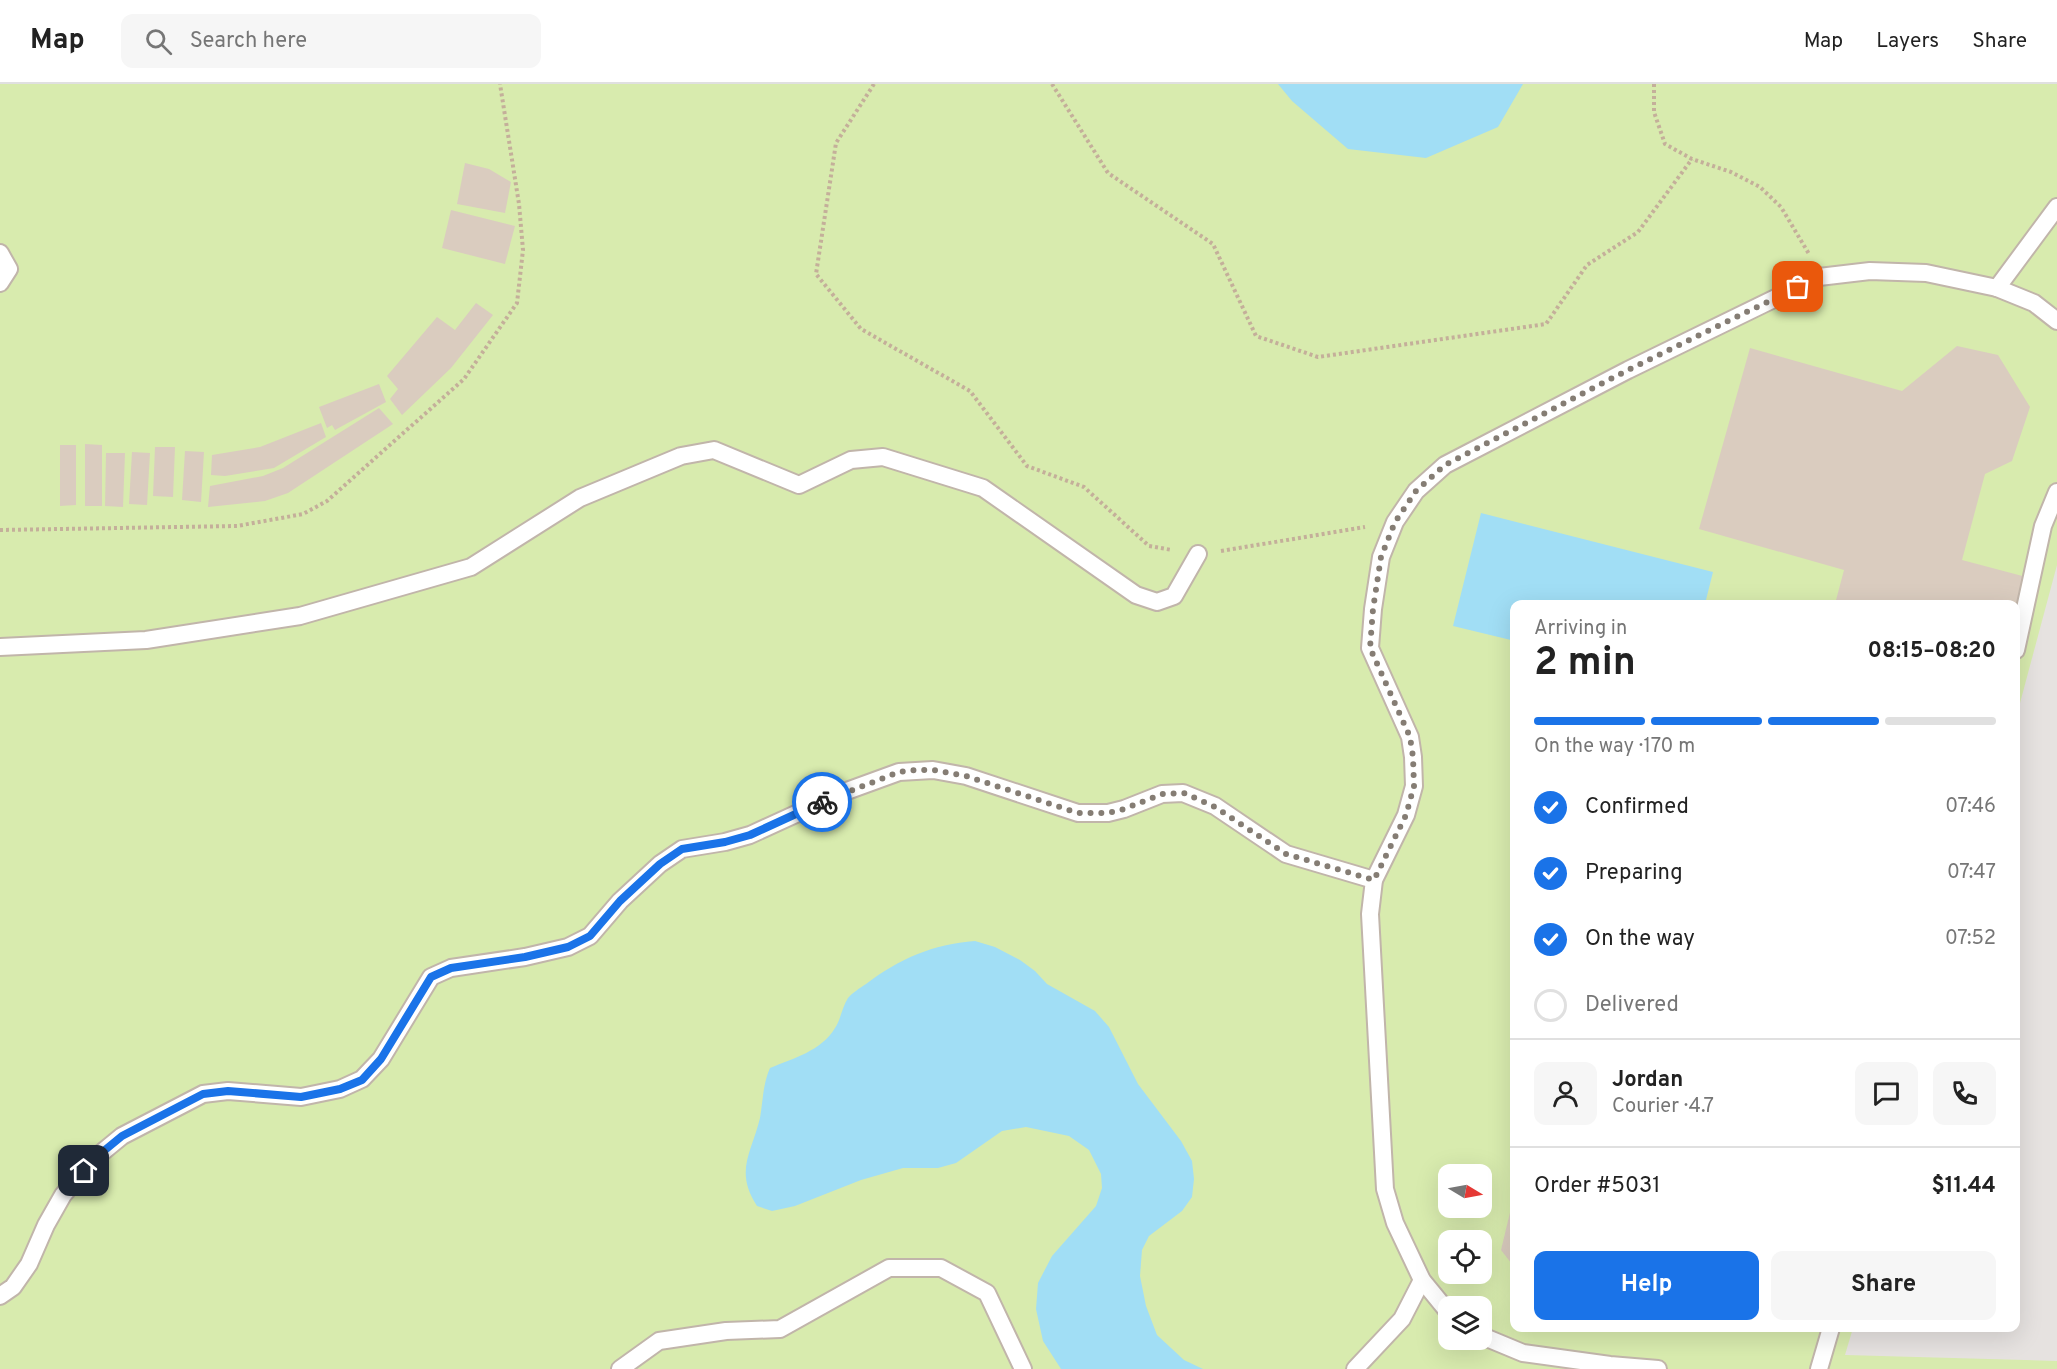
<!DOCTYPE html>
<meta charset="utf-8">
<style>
body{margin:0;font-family:Overpass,sans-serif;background:#f6f6f6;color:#222;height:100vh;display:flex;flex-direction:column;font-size:22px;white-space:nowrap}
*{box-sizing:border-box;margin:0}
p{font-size:20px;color:#767676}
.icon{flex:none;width:33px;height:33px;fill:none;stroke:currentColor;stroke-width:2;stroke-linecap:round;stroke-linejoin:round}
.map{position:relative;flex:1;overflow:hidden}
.drawer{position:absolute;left:1510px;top:516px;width:510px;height:732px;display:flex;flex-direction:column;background:#fff;border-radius:12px;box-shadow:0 6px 24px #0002}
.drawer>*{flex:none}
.needle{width:39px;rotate:100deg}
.tools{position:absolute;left:1438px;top:1080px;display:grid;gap:12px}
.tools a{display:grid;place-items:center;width:54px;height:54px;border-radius:12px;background:#fff;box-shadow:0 6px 24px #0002;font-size:30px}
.pin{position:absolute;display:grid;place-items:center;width:51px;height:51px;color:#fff;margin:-26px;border-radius:12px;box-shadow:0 3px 9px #0006}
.courier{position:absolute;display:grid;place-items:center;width:60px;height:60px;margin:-30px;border:4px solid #1a73e8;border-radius:50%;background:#fff;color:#222;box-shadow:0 2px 8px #0007}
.overview em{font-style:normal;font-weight:700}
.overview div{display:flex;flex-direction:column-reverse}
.overview{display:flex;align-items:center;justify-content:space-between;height:102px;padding:0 24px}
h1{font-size:39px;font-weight:700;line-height:45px}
.bar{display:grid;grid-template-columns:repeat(4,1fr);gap:9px 6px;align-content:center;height:72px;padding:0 24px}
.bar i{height:8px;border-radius:4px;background:#e0e0e0}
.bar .current{background:#1a73e8}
.bar p{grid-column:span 4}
.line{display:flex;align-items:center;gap:15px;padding:0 24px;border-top:2px solid #e0e0e0}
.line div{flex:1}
.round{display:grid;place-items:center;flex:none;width:63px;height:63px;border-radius:12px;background:#f6f6f6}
ol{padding:0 24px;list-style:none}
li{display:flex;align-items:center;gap:18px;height:66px}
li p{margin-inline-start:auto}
li .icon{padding:6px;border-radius:50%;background:#1a73e8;color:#fff;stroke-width:4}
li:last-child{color:#767676}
li i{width:33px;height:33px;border:3px solid #e0e0e0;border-radius:50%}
.action{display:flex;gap:12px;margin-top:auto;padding:12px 24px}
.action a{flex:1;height:69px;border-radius:12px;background:#1a73e8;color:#fff;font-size:24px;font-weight:700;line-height:69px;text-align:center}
.action a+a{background:#f6f6f6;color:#222}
header{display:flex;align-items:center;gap:36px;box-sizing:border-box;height:84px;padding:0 30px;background:#fff;border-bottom:2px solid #e0e0e0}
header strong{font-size:28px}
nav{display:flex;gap:33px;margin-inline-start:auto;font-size:21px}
.search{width:420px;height:54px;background:#f6f6f6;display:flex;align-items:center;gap:15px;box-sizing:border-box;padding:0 21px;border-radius:12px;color:#767676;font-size:22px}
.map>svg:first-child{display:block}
.green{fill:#d8ebae;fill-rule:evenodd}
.parking{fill:#e6e2e0}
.water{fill:#a1def5}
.building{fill:#daccbf}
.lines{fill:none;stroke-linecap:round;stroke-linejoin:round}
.lane-casing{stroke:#c1b5aa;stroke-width:20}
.path{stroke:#c4af9a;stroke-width:4;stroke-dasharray:3 3;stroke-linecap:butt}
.lane{stroke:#fff;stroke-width:16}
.done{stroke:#857d74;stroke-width:6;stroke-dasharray:0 10.8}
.route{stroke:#1a73e8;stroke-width:8}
</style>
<header>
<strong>Map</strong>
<div class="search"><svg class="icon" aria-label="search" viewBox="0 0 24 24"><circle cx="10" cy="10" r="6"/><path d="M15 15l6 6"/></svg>Search here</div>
<nav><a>Map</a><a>Layers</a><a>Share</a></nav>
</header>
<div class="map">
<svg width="2057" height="1285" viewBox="0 0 2057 1285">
<rect width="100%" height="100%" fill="#f5efe8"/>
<path class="green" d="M0,0H2057V1285H0ZM1515,520H2016V1244H1515ZM1449,1090H1482V1124H1449ZM1449,1156H1482V1190H1449ZM1449,1222H1482V1256H1449Z"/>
<polygon class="parking" points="2057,481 2057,1277 1845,1271 1853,1244 2016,1244 2016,634"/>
<g class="water">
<polygon points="1278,0 1523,0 1498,43 1426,74 1348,65 1292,17"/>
<polygon points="1481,429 1713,488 1705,520 1515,520 1515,557 1453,542"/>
<path d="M975,857L995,863L1020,876L1035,887L1047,900L1095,927L1109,943L1138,1000L1181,1057L1192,1077L1194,1095L1192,1113L1182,1127L1149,1152L1142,1166L1140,1192L1146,1222L1157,1251L1184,1276L1203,1285H1061L1043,1257L1036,1225L1038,1199L1052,1172L1096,1122L1102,1104L1101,1090L1089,1066L1069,1052L1026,1043L1002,1047L956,1079L938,1084H903L861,1096L795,1122L772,1127L757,1122C734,1087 752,1068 760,1034C763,1016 763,1000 770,984C794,974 821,967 835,944C841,935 842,923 848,914C852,909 860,904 866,900C899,875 933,860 975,857Z"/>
</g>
<g class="building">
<polygon points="465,79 489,85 511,98 505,129 457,120"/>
<polygon points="451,126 515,142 505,180 442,164"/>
<polygon points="476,219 493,231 451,284 402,331 390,315 398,305 387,292 437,233 455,246"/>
<polygon points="1957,262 1998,271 2030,323 2012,377 1985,390 1962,476 2030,494 2016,544 2016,520 1835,520 1844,486 1699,445 1750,264 1902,307"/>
<polygon points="379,300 386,318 335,346 332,341 327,344 319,323"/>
<polygon points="379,324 393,340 288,409 265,417 208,423 210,402 263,392 283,384"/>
<polygon points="321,339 326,353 274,384 225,392 211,391 212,371 260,363"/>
<polygon points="85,360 102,361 102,422 85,422"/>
<polygon points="60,361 76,361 76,421 60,422"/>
<polygon points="155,363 175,363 173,413 153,412"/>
<polygon points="185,367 204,368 201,418 182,416"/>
<polygon points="132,368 150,369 147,421 129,420"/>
<polygon points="106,369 125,369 123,423 105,422"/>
<polygon points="1515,1115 1515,1184 1501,1166 1513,1116"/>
</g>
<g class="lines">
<defs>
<g id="lane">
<polyline points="0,169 9,185 0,199"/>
<polyline points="1997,204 2057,123"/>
<polyline points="0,563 146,556 300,532 471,483 580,414 681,372 714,366 799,401 851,376 883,373 983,404 1136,511 1157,518 1174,512 1198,470"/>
<polyline points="2016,566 2043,442 2057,408"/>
<polyline points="0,1212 13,1203 29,1180 46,1141 63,1111 94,1075 122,1052 203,1010 228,1007 301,1013 340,1005 362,995 381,975 431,893 451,884 525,873 568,863 590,852 620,817 660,780 682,765 725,758 750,751 844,708 899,688 933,686 966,692 1078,729 1108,729 1124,725 1162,710 1183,709 1215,722 1286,770 1374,796"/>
<polyline points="1449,1229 1422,1196 1395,1139 1385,1105 1370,830 1374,796 1406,731 1414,702 1413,673 1410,653 1370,564 1373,525 1381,473 1395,438 1416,407 1445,381 1628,286 1819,193 1870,187 1926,189 1997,204 2034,219 2057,237"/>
<polyline points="1482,1252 1523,1269 1610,1281 1658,1285"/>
<polyline points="620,1285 659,1257 726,1247 780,1245 889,1184 941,1184 987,1209 1023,1285"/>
<polyline points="1355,1285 1402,1235 1422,1196"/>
<polyline points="1819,1285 1831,1244"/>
</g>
</defs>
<use href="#lane" class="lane-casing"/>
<g class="path">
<polyline points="874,0 836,59 816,190 861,245 970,307 1027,382 1084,403 1149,462 1172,466"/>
<polyline points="1052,0 1108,89 1213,160 1256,252 1318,273 1546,240 1587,181 1638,148 1692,75"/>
<polyline points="1654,0 1654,28 1665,60 1692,75 1731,88 1760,103 1781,123 1809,170"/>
<polyline points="0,446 237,442 303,430 327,417 464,295 517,219 523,166 519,120 500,0"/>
<polyline points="1221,467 1365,443"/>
</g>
<use href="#lane" class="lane"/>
</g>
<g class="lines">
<polyline class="done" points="822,718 899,688 915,686 933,686 966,692 1078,729 1108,729 1124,725 1162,710 1184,709 1215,723 1286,770 1374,796 1406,731 1414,702 1413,673 1410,653 1370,564 1373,525 1381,473 1395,438 1416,407 1445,381 1628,286 1798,203"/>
<polyline class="route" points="84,1087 94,1075 122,1052 203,1010 228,1007 301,1013 340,1005 362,996 381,975 431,893 451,884 525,873 568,863 590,852 620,817 660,780 682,765 725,758 750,751 822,718"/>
</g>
</svg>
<div class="tools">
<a><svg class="needle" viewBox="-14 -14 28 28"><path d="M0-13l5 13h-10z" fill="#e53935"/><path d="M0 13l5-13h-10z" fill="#767676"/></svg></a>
<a><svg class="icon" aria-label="locate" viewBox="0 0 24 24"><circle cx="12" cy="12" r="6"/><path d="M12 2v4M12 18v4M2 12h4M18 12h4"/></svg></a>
<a><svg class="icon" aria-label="layers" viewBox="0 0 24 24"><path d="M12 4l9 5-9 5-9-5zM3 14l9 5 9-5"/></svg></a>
</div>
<div class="pin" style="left:1798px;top:203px;background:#ea580c"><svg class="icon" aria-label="bag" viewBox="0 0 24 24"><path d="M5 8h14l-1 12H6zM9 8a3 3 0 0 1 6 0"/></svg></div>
<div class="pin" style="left:84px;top:1087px;background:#1f2937"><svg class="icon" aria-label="home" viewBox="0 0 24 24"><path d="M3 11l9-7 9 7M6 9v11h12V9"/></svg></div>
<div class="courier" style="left:822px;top:718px"><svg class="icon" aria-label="bike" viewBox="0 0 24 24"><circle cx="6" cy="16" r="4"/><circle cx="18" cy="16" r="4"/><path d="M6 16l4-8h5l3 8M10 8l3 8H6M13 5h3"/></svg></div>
<section class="drawer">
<div class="overview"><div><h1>2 min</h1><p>Arriving in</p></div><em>08:15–08:20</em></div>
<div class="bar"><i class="current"></i><i class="current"></i><i class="current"></i><i></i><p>On the way · 170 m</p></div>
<ol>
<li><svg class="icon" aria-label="check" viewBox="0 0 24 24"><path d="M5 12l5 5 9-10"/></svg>Confirmed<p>07:46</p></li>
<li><svg class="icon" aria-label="check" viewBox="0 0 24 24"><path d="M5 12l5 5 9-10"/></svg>Preparing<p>07:47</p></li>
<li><svg class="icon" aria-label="check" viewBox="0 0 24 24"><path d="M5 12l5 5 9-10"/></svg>On the way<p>07:52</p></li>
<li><i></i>Delivered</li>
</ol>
<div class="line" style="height:108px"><a class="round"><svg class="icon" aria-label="person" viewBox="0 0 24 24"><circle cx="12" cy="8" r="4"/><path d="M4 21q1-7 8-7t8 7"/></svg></a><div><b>Jordan</b><p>Courier · 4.7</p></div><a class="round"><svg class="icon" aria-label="chat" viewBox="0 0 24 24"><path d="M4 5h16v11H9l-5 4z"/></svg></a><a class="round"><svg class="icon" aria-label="phone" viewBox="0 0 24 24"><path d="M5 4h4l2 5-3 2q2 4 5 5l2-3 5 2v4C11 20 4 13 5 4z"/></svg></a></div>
<div class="line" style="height:78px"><div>Order #5031</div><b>$11.44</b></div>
<div class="action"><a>Help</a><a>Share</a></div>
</section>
</div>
